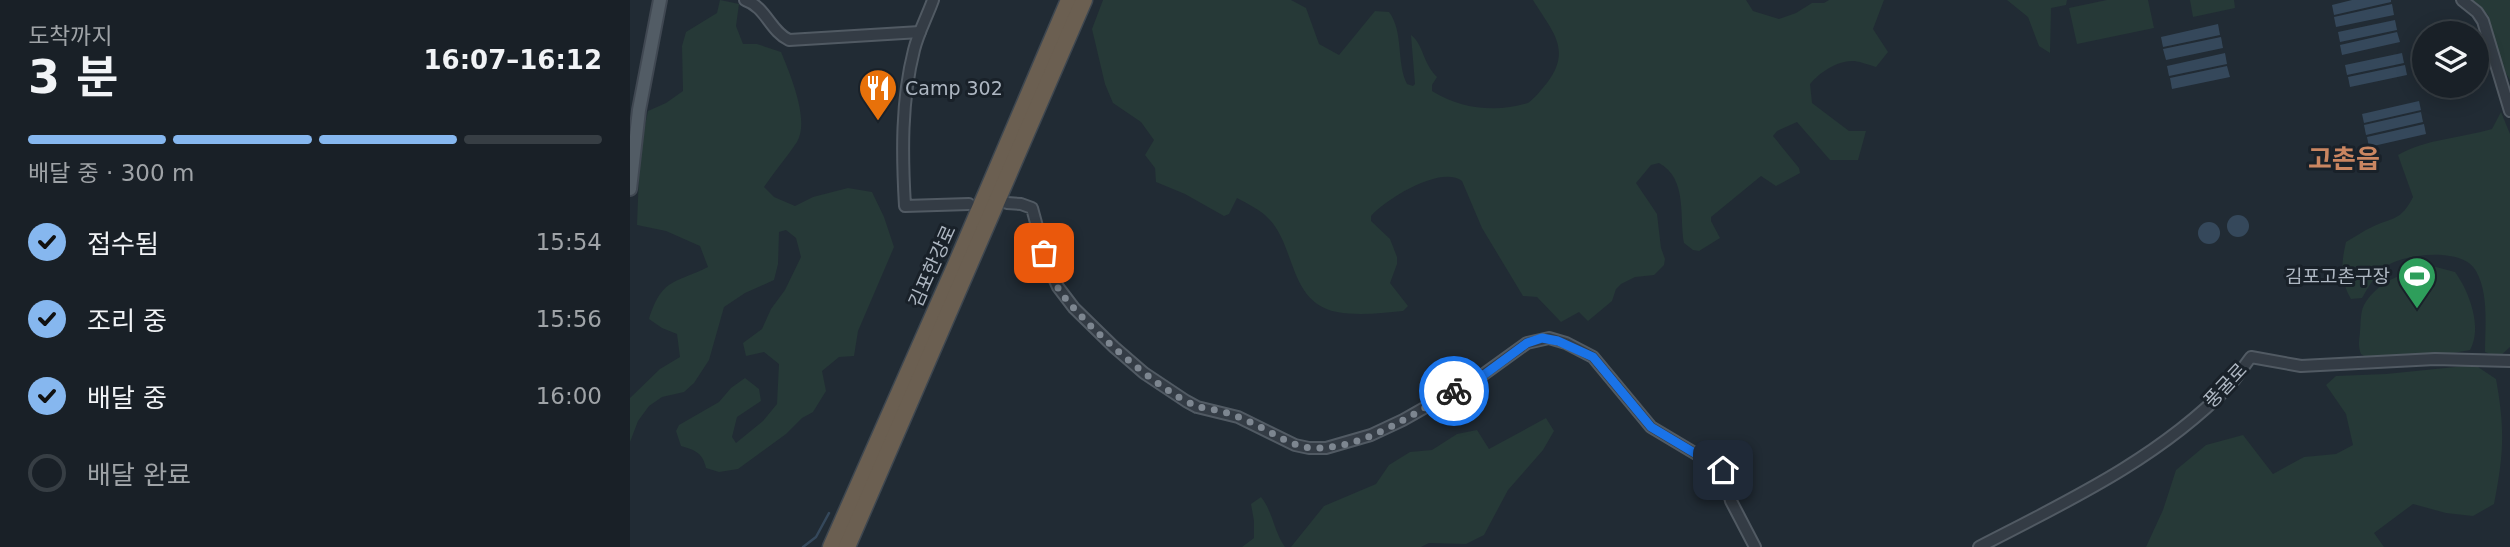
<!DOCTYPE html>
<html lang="ko">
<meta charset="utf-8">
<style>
body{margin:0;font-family:"DejaVu Sans","Noto Sans KR",sans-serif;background:#22282f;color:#f1f3f6;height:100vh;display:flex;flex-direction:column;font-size:26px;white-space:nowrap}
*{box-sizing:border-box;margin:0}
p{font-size:23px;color:#9fa3a7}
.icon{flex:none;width:38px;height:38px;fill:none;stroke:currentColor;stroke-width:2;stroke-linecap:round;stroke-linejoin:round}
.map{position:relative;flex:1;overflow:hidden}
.side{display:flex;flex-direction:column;background:#192027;width:630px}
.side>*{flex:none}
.controls{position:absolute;left:1782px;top:21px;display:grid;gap:14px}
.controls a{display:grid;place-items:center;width:77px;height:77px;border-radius:50%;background:#192027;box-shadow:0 4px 18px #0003,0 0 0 2px #373e44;font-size:35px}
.pin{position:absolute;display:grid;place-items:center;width:60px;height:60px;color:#fff;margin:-30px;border-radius:14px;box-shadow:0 4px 10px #0006}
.courier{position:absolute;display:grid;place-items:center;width:70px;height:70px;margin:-35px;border:5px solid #1a73e8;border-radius:50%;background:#fff;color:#222;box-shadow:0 2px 9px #0007}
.head em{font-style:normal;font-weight:600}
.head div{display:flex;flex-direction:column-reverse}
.head{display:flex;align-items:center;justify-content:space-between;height:119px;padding:0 28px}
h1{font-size:46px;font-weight:600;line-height:52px}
.bar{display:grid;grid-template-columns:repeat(4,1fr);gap:10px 7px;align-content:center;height:84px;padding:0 28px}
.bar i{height:9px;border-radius:5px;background:#373e44}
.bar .current{background:#86b7ef}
.bar p{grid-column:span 4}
ol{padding:0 28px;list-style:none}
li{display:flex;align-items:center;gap:21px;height:77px}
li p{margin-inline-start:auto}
li .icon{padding:7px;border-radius:50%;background:#86b7ef;color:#111;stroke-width:4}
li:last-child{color:#9fa3a7}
li i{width:38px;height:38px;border:4px solid #373e44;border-radius:50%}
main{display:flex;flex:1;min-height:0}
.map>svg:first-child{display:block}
.green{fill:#263937}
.water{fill:#35485b}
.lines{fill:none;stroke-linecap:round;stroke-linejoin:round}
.stream{stroke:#35485b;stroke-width:2.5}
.minor-casing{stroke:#515a63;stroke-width:14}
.major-casing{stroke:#404852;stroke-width:16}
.highway-casing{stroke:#3e4750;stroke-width:19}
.minor{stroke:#343c45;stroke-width:10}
.major{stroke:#525c65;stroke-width:12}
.highway{stroke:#6b5f51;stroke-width:16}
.done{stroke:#7d8690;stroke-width:7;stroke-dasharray:0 12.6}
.route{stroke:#1a73e8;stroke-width:9}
.labels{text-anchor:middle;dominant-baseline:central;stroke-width:6;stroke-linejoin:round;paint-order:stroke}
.poi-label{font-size:19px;fill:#aeb7c2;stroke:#192129;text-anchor:start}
.street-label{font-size:19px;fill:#aeb7c2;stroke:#192129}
.district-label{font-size:26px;font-weight:bold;fill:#ca8661;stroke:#192129}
</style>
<main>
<section class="side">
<div class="head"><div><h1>3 분</h1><p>도착까지</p></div><em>16:07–16:12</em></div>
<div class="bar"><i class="current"></i><i class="current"></i><i class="current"></i><i></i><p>배달 중 · 300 m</p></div>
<ol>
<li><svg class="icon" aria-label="check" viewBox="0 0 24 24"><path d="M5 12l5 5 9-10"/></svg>접수됨<p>15:54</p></li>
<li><svg class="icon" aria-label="check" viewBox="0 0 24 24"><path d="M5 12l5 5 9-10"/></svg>조리 중<p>15:56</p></li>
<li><svg class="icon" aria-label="check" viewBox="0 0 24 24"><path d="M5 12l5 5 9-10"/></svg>배달 중<p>16:00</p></li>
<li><i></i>배달 완료</li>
</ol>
</section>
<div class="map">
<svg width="1880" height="547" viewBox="0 0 1880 547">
<rect width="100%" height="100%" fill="#212b34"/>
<g class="green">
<path d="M90,0L109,4L106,26L113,44H127L151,52C160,74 180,120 167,142C157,157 144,172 134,187L144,197L165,206L183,197L218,188L242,192L254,217L264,247L228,331L224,356L209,357L192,371L196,391L183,412L172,418L156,434L108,469L89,472L76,468C73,453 65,450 51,446L46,431L49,425L89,402L101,388L115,378L129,389L131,401L107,417L102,437L106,443L133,421L147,404L149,364L134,352L116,356L113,343L132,329L141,309L155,290L171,257L166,238L156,230L149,232L148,264L144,280L115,293L94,307L79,360L64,383L54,392L32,397L19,406L8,421L0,442V398L30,369L50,357L47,334L32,328L19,319C32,278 44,284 78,267L70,246L36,231L7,225L10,148L18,111L36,103L53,91L52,46L56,32L87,13Z"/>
<path d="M473,0H661L676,8L689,44L709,55L745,11L759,12C774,32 766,62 777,84L783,86L785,84L781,35C794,45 792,62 807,77L802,85V91C830,109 867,113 898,103C906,97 911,90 917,83C943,49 921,30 903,0H1116L1123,11L1149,19L1166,13L1182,3H1194L1199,0H1254L1243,29L1258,52L1246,67C1239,65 1232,62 1224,61C1208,60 1190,72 1180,84L1182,103L1219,131H1236L1228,160H1200L1167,122L1147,131L1143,136L1169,168L1170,173L1146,186L1131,176L1081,217V221L1090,238L1069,251L1063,250L1054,243C1049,217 1058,179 1029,163L1021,165L1006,183L1027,214L1031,248L1035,259L1034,265L1024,275L1005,277L991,284L986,289L982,301L958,321L949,312L931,322L907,297L893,296L852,228L832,181C811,165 756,199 741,216V221L760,239L767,257V264L760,283L778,306L773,311C751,313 729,316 707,312C659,303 666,247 639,219C631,210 618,204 607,198L599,214L594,216L555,194L526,182L525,168L515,155L524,140L511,122L483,103L475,84L462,29Z"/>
<polygon points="1377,0 1437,0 1436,5 1421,8 1420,53 1409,46 1398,17"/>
<polygon points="1477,0 1518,0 1524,28 1447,44 1439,8"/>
<polygon points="1560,0 1604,0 1605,8 1563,17"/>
<polygon points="1843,0 1880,0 1880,80 1871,65 1858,15"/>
<path d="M1871,112L1880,134V347L1869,357L1855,352C1855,326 1859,294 1846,271C1834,247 1774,253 1755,267C1746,273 1738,288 1732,298L1721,299C1710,280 1711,263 1716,242C1725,237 1733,231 1742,227C1763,217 1771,221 1783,197L1768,155C1795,139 1832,138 1862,129Z"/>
<path d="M1806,267L1825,272C1839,291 1853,328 1840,350L1818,354L1736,357L1731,354C1728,346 1729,341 1730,332C1731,323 1730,313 1734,305C1748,280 1780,269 1806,267Z"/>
<path d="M1845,365L1866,379C1875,429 1874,453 1864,504L1843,516L1816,513L1783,504L1744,533L1754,547H1516L1533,510L1546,470L1576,445L1613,435L1643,474L1674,457L1706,454L1723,445L1716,414L1696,385L1706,376L1756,374Z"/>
<polygon points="916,418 924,431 913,450 878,490 854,535 836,544 799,543 791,547 661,547 694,506 746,484 759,465 780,452 802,450 827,434 847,430 859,449"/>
<path d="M631,497C643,512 644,532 655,547H612L624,538V521L621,504Z"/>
</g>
<g class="water">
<polygon points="1722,0 1761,0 1761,2 1704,15 1702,5"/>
<polygon points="1762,4 1764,15 1706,27 1704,17"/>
<polygon points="1765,20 1767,30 1710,42 1708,32"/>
<polygon points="1588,24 1590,35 1533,47 1531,37"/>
<polygon points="1767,32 1770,42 1712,55 1710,45"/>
<polygon points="1591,37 1593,48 1536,60 1533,49"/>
<polygon points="1595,53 1597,64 1539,76 1537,66"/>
<polygon points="1772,53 1774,63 1717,75 1715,65"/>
<polygon points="1775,65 1777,75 1720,87 1718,77"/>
<polygon points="1597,66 1600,77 1542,89 1540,78"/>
<polygon points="1789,101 1791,110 1734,123 1732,114"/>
<polygon points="1791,112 1793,122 1736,135 1734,125"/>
<polygon points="1794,124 1796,134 1739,147 1737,137"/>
<circle cx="1608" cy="226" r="11"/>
<circle cx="1579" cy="233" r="11"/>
</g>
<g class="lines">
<polyline class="stream" points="173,547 186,537 199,513"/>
<defs>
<g id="minor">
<path d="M115,0C136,7 140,31 159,40L290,32"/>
<path d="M303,0C297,17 288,33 284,50C271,101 272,155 275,206L339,204"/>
<polyline points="1832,0 1847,12 1853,21 1880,111"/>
<polyline points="377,203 391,204 402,208 417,263 428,287 444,308 484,347 514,373 556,401 567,407 608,417 665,445 679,448 696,448 741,435 773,420 854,374 897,343 919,338 936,343 963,357 1021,427 1093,470 1101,501 1125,547"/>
<path d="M1349,547C1436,502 1528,459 1598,387C1607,378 1613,367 1621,357L1671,366L1805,359L1880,361"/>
</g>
<polyline id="major" points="0,189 9,110 30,0"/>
<g id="highway">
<polyline points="201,547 327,262 439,0"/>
<polyline points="217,547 454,0"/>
</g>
</defs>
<use href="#minor" class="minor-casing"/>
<use href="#major" class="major-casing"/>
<use href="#highway" class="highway-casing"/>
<use href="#minor" class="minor"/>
<use href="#major" class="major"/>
<use href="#highway" class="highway"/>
</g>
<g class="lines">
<path class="done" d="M414,253C418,265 422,277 428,288C448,320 529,391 564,405C570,408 578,408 585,410C598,412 612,418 624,424C646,434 664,449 688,448C737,447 782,414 824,391"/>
<polyline class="route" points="824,391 855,374 897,343 912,338 928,341 963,357 1021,427 1093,470"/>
</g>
<defs>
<symbol id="restaurant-pin" viewBox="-11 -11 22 30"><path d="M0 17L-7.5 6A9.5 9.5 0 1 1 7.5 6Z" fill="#e8710a" stroke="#192129"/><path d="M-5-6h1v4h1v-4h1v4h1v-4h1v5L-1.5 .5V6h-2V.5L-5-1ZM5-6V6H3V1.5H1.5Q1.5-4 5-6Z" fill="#fff"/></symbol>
<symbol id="stadium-pin" viewBox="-11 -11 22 30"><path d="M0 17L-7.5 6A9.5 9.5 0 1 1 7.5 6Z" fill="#2e9e5b" stroke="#192129"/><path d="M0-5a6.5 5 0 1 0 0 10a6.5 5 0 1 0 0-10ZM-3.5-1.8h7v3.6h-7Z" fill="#fff"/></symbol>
</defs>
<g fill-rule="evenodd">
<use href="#restaurant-pin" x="226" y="66" width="44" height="60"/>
<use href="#stadium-pin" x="1765" y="254" width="44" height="60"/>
</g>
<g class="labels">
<g class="poi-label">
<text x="275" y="88">Camp 302</text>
<text x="1760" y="276" text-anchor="end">김포고촌구장</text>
</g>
<g class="street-label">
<text transform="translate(302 266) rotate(-66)">김포한강로</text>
<text transform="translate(1595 385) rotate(-47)">풍굴로</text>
</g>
<g class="district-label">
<text x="1714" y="159">고촌읍</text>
</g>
</g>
</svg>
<div class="controls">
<a><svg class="icon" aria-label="layers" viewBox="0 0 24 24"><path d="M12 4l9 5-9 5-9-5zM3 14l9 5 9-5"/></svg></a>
</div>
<div class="pin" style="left:414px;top:253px;background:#ea580c"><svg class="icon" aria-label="bag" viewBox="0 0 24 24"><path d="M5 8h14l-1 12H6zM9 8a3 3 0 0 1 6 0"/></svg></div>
<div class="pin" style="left:1093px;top:470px;background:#1f2937"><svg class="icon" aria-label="home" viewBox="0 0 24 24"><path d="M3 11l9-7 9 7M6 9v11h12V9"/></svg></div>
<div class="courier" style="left:824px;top:391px"><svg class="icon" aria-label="bike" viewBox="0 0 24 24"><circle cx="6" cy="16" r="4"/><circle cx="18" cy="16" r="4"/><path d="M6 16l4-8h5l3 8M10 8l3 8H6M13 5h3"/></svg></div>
</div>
</main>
